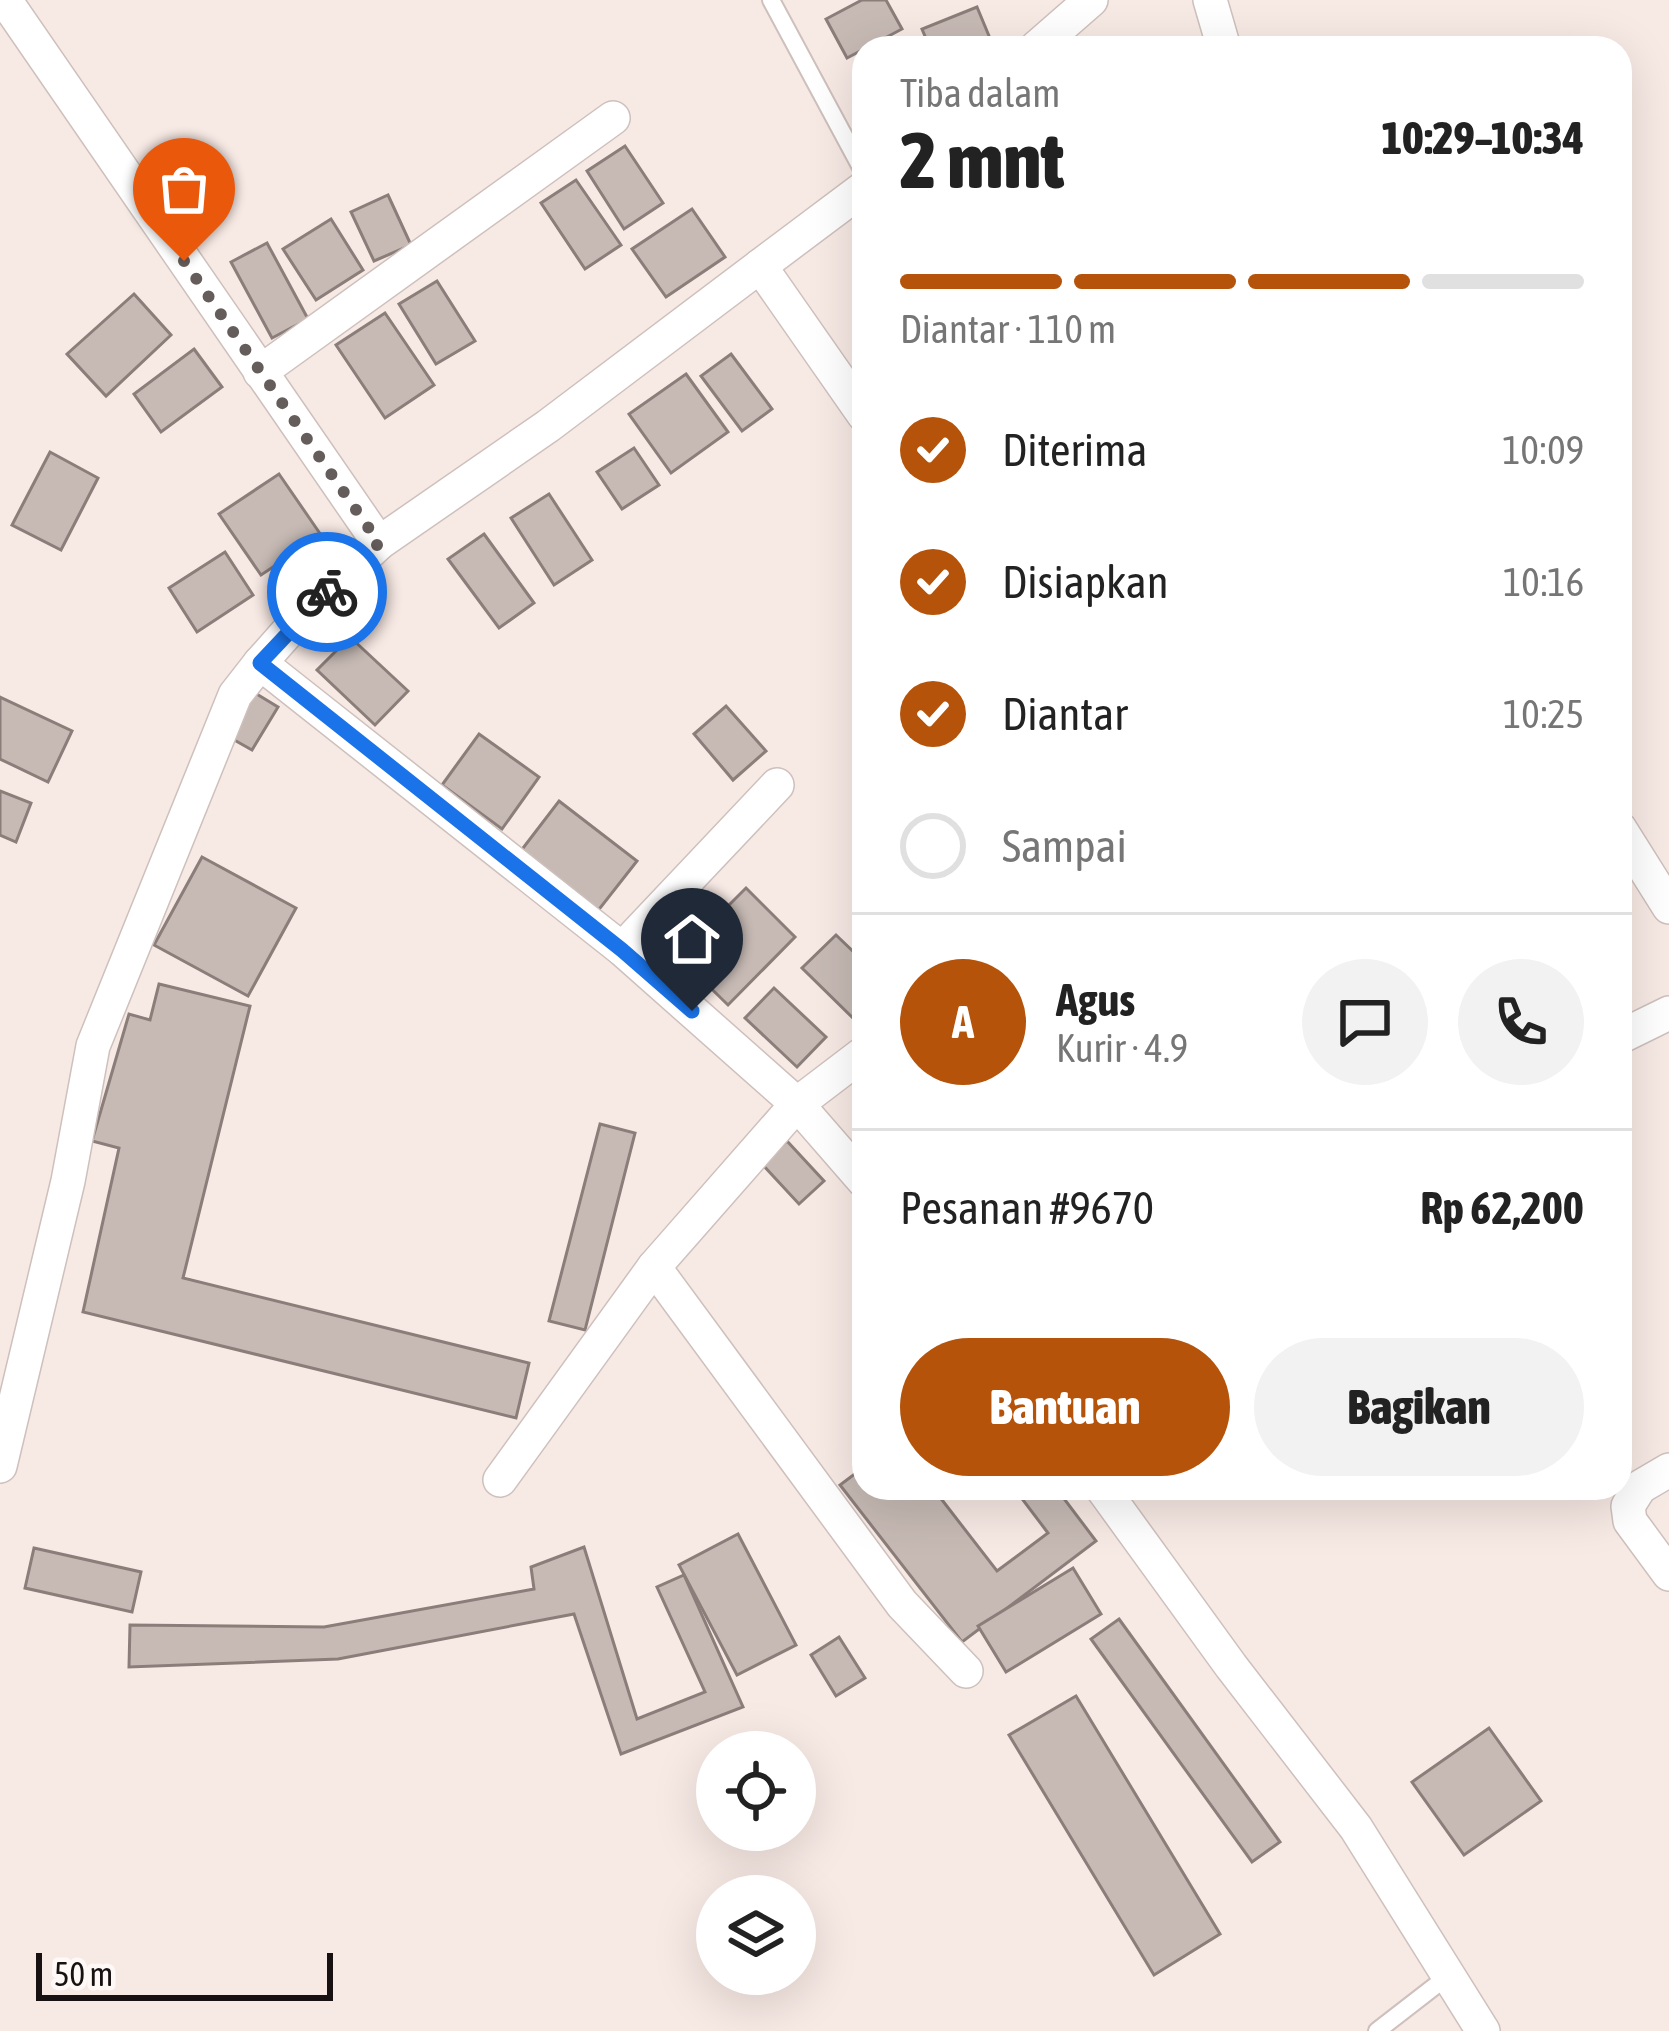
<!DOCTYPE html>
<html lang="id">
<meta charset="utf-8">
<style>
body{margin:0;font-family:"Asap Condensed",sans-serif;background:#f2f2f2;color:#222;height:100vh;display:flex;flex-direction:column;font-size:45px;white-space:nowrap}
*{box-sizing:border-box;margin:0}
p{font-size:39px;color:#767676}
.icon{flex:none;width:66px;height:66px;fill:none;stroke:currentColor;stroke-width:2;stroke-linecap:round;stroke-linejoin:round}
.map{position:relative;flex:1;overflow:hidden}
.panel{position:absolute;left:852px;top:36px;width:780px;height:1464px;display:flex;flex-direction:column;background:#fff;border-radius:36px;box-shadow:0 12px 48px #0002}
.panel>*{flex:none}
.fabs{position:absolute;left:696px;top:1731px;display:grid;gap:24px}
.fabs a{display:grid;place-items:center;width:120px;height:120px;border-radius:50%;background:#fff;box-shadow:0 12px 48px #0002;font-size:60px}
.scale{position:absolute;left:36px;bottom:30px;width:297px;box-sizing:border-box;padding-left:12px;border:6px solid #171211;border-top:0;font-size:33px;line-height:42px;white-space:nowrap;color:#171211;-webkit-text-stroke:9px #fef8f6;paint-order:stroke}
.pin{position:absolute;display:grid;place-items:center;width:102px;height:102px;color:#fff;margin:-123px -51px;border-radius:50% 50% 50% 0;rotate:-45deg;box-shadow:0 0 12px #0007}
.pin .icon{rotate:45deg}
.courier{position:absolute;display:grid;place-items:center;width:120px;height:120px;margin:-60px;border:9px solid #1a73e8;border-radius:50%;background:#fff;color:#222;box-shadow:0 3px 15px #0007}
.summary em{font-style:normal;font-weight:800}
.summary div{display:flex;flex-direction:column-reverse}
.summary{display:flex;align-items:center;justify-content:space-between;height:204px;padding:0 48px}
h1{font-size:78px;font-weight:800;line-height:90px}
.bar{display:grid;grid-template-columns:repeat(4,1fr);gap:18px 12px;align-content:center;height:144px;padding:0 48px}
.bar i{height:15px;border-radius:9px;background:#e0e0e0}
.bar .active{background:#b45309}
.bar p{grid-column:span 4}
.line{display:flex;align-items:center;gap:30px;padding:0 48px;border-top:3px solid #e0e0e0}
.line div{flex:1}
.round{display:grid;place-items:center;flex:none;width:126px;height:126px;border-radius:63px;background:#f2f2f2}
ol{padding:0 48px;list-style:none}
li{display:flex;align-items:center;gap:36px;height:132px}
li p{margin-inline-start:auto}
li .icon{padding:12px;border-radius:50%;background:#b45309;color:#fff;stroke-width:4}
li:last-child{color:#767676}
li i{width:66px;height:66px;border:6px solid #e0e0e0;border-radius:50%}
.button{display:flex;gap:24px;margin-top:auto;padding:24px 48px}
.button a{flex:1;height:138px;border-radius:72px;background:#b45309;color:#fff;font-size:48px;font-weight:800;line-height:138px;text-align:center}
.button a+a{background:#f2f2f2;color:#222}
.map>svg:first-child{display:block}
.building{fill:#c7bab5;stroke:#8b7e7a;stroke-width:3}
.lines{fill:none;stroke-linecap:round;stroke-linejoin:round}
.lane-casing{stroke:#cec0bc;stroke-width:20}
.street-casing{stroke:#cec0bc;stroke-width:36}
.lane{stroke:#fff;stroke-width:16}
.street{stroke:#fff;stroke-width:33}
.done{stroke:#655d5b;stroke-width:12;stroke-dasharray:0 21.6}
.route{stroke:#1a73e8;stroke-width:15}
</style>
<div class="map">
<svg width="1669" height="2031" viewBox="0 0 1669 2031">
<rect width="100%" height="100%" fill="#f7e9e4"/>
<g class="building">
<polygon points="862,0 886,0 902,29 847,58 826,19"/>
<polygon points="977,7 994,48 930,48 922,29"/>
<polygon points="625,146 663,203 624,229 587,171"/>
<polygon points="576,180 621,245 585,269 541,203"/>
<polygon points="388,195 411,245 374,261 351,212"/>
<polygon points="692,209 725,257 666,297 632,249"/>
<polygon points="331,219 363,270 316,300 283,249"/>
<polygon points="267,243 308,319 272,338 231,262"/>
<polygon points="437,281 475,341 436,364 399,304"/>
<polygon points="134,294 171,335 106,396 67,354"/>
<polygon points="385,313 434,385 385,418 336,345"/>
<polygon points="194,349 222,387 161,432 134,394"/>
<polygon points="731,354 772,409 742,431 701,376"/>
<polygon points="686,374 728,432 671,473 629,414"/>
<polygon points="634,448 659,485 622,509 597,472"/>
<polygon points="50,452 98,478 61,550 12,525"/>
<polygon points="279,474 321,535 261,575 219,514"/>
<polygon points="549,494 592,560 554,585 511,518"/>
<polygon points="484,534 534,603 499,628 448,559"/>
<polygon points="225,552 253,595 197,632 169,588"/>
<polygon points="350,637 408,691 375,725 317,670"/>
<polygon points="255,693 278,707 252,750 229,737"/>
<polygon points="0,697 72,731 48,782 0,759"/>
<polygon points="726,706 766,751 733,780 694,734"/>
<polygon points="479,734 539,777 502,829 442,785"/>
<polygon points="0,791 31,803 16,842 0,835"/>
<polygon points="559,801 637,861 597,912 520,852"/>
<polygon points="202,857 296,908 248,996 154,945"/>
<polygon points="746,888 795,937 728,1005 678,956"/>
<polygon points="836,935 864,962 864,1017 858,1023 802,968"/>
<polygon points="159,984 250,1006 183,1278 529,1363 516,1418 83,1312 119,1148 92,1141 129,1014 150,1020"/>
<polygon points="774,988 826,1037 797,1067 745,1018"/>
<polygon points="600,1124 635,1133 585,1330 549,1321"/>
<polygon points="787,1141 824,1181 799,1204 762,1164"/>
<polygon points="864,1467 864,1488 950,1488 939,1496 997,1571 1048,1533 1014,1488 1056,1488 1096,1541 962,1642 840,1485"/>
<polygon points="738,1534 796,1645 737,1675 679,1565"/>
<polygon points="584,1547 637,1719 705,1692 657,1587 684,1575 743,1707 621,1754 574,1614 338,1659 129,1667 130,1625 324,1627 534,1589 531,1567"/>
<polygon points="34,1548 141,1572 132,1612 25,1588"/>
<polygon points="1073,1568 1101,1614 1006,1672 978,1626"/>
<polygon points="1119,1619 1280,1842 1252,1862 1091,1639"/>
<polygon points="839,1637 865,1678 836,1696 811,1655"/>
<polygon points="1076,1696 1220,1934 1154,1975 1009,1735"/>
<polygon points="1489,1728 1541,1801 1464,1855 1412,1782"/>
</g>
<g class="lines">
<defs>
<g id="lane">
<polyline points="771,0 864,173"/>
<polyline points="1377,2031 1448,1976"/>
</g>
<g id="street">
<polyline points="5,0 379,543 299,619 260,663 622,949 797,1104 864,1181"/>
<polyline points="1210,0 1224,48"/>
<polyline points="1036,48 1091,0"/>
<polyline points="760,266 864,188"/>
<polyline points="260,372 613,118"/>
<polyline points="379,543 548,426 760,266 864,415"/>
<polyline points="1620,829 1669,907"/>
<polyline points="622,949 777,785"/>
<polyline points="1620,1037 1669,1013"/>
<polyline points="654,1267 902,1604 966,1671"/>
<polyline points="0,1466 68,1181 93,1046 235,695 260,663"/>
<polyline points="1669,1470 1640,1487 1628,1506 1630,1521 1669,1574"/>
<polyline points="500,1480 654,1267 797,1104 864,1053"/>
<polyline points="1102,1488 1231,1666 1356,1828 1483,2031"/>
</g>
</defs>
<use href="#lane" class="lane-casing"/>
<use href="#street" class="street-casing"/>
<use href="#lane" class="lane"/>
<use href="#street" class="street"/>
</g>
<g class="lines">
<polyline class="done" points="184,261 379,543 327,592"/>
<polyline class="route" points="327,592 260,663 622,950 692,1011"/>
</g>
</svg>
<div class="fabs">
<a><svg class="icon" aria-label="locate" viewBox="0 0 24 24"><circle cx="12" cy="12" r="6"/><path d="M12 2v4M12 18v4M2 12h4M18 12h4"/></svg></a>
<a><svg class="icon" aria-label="layers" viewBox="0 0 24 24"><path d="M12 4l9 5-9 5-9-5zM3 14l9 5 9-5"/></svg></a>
</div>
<div class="scale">50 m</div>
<div class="pin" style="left:184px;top:261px;background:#ea580c"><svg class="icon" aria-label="bag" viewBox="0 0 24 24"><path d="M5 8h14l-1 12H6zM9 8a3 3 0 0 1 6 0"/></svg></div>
<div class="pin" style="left:692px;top:1011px;background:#1f2937"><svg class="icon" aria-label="home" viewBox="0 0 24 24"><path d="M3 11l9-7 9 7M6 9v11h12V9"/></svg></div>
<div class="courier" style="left:327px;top:592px"><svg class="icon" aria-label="bike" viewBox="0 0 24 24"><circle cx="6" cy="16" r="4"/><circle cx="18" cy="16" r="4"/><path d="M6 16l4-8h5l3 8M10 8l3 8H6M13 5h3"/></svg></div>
<section class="panel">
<div class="summary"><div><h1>2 mnt</h1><p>Tiba dalam</p></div><em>10:29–10:34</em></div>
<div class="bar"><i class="active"></i><i class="active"></i><i class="active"></i><i></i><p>Diantar · 110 m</p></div>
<ol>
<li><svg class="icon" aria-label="check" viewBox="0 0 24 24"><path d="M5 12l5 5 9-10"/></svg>Diterima<p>10:09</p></li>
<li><svg class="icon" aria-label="check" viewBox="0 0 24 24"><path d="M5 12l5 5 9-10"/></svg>Disiapkan<p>10:16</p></li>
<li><svg class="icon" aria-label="check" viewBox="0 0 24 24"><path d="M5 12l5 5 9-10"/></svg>Diantar<p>10:25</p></li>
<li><i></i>Sampai</li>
</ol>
<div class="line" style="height:216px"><b class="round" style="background:#b45309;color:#fff">A</b><div><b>Agus</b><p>Kurir · 4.9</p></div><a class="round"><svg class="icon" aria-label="chat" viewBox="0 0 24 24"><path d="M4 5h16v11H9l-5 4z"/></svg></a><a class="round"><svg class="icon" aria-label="phone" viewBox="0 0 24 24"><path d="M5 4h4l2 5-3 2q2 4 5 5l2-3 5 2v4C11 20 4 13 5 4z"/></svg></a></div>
<div class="line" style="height:156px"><div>Pesanan #9670</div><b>Rp 62,200</b></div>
<div class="button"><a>Bantuan</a><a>Bagikan</a></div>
</section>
</div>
